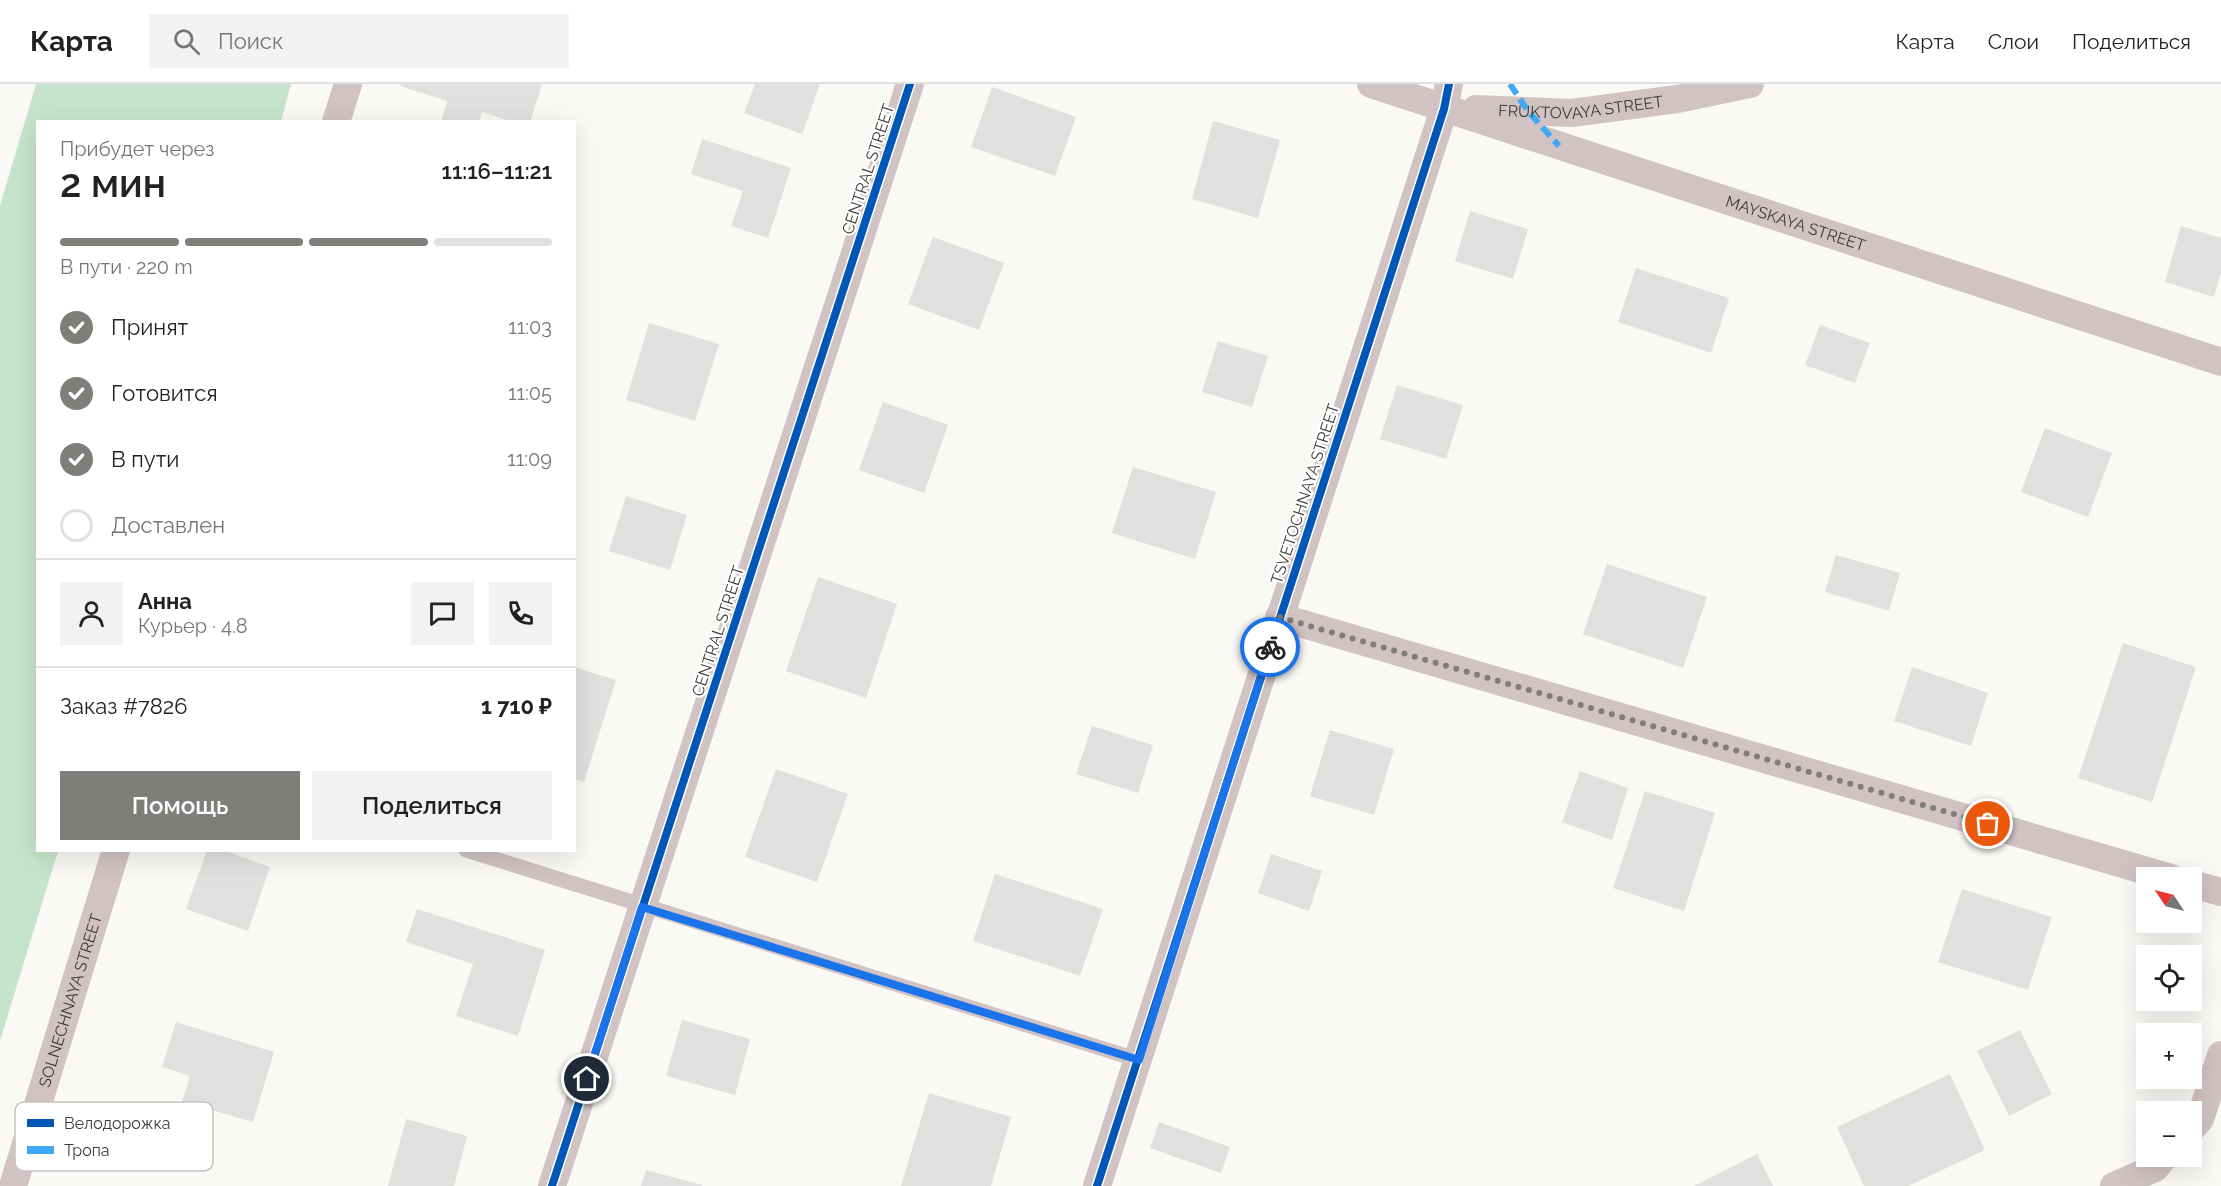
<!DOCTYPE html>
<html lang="ru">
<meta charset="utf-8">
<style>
body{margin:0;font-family:Raleway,sans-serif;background:#f2f2f2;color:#222;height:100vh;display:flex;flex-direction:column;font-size:22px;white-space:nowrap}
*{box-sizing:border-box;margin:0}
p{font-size:20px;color:#767676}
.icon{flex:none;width:33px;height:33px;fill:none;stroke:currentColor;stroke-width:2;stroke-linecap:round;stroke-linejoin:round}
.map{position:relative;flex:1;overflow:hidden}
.details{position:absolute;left:36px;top:36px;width:540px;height:732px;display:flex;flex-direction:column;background:#fff;border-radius:0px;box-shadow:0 6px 24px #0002}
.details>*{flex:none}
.needle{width:39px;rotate:305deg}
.controls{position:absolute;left:2136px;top:783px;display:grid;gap:12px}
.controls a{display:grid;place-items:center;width:66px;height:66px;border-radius:0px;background:#fff;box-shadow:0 6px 24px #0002;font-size:30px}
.pin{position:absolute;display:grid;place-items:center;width:51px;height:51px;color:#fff;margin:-26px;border:3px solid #fff;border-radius:50%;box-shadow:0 2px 6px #0007}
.courier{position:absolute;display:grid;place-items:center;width:60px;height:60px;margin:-30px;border:4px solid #1a73e8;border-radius:50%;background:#fff;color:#222;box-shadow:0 2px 8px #0007}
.summary em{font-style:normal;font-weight:600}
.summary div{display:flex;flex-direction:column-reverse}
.summary{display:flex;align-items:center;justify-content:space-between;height:102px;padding:0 24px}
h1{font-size:39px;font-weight:600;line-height:45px}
.bar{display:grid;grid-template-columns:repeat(4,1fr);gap:9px 6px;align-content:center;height:72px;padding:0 24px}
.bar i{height:8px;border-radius:4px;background:#e0e0e0}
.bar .active{background:#7f7e7b}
.bar p{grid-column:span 4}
.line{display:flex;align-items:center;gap:15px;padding:0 24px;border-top:2px solid #e0e0e0}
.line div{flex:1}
.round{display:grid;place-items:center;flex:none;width:63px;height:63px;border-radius:0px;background:#f2f2f2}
ol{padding:0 24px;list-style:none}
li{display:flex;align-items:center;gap:18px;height:66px}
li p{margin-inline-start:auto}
li .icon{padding:6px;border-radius:50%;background:#7f7e7b;color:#fff;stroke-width:4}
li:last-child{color:#767676}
li i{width:33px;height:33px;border:3px solid #e0e0e0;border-radius:50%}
.cta{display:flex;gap:12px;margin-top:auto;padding:12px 24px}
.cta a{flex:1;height:69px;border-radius:0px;background:#7f7e7b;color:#fff;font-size:24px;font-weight:600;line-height:69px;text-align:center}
.cta a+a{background:#f2f2f2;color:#222}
header{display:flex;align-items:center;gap:36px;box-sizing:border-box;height:84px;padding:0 30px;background:#fff;border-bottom:2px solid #e0e0e0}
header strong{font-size:28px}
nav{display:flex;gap:33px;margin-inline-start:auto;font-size:21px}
.search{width:420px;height:54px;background:#f2f2f2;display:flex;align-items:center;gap:15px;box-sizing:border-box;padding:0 21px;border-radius:0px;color:#767676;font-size:22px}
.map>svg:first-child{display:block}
.forest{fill:#c6e4cc}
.building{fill:#e2e0de}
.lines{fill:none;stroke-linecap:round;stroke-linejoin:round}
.lane{stroke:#d1c2c3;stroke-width:15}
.street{stroke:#d1c2c3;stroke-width:28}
.quiet{stroke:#3fa9f5;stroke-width:6;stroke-dasharray:12 6;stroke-linecap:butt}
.cycleway-casing{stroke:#fff;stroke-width:11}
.cycleway{stroke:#0057b8;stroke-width:8}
.done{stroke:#7f7e7b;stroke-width:6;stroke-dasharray:0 10.8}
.route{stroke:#1a73e8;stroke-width:8}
.labels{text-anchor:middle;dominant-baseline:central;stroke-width:4.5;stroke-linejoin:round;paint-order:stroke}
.street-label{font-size:16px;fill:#3c3b39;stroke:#fff}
.key{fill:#fff;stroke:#c4c4c4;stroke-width:1.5}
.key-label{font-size:16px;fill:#3c3b39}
</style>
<header>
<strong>Карта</strong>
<div class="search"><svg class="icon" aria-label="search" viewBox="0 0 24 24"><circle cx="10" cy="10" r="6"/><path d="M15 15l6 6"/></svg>Поиск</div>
<nav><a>Карта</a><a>Слои</a><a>Поделиться</a></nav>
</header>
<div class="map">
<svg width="2221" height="1102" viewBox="0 0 2221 1102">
<rect width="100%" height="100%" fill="#fbf9f6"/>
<polygon class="forest" points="36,0 291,0 281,37 38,38 38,766 58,767 0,957 0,122"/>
<g class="building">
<polygon points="401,0 537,0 542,1 530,38 513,38 482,28 479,38 441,38 447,17 400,2"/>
<polygon points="755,0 820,0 802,50 744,29"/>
<polygon points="992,3 1076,33 1055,92 971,63"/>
<polygon points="1213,37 1280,56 1258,134 1192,115"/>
<polygon points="702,55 791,84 768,154 731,142 743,107 691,90"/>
<polygon points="1470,127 1528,145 1513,195 1455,177"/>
<polygon points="2181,142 2221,154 2221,189 2214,213 2165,198"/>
<polygon points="933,153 1004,179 979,246 908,220"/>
<polygon points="1636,184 1729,214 1711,269 1618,238"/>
<polygon points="649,239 719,260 695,337 626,316"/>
<polygon points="1820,241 1870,259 1855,299 1805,281"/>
<polygon points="1218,257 1268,272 1252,323 1202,308"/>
<polygon points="1397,301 1463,321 1446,375 1380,355"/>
<polygon points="883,318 948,341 924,409 859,386"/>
<polygon points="2045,344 2112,369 2088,433 2021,408"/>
<polygon points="1133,383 1216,408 1195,475 1112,449"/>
<polygon points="626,412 687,431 670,486 609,467"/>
<polygon points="1836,471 1900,489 1889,527 1825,508"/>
<polygon points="1607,480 1707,513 1683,584 1583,550"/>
<polygon points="818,493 897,520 866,614 786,587"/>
<polygon points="2123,559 2196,583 2152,718 2078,694"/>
<polygon points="574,583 616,596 584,698 574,695"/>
<polygon points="1912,583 1988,609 1971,662 1894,637"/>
<polygon points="1092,642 1153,661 1138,709 1076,690"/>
<polygon points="1330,646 1394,665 1374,731 1310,712"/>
<polygon points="776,685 848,710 817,798 745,773"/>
<polygon points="1580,687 1628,704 1612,756 1562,738"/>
<polygon points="1645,707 1715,729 1684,827 1613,804"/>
<polygon points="207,766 223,766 270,783 248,847 186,825"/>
<polygon points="1271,770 1322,787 1309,827 1258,809"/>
<polygon points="995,790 1103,825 1080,892 973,857"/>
<polygon points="1962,805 2052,833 2028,906 1938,878"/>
<polygon points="417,825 545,866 518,952 456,932 473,880 406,858"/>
<polygon points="682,936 750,955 735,1011 666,992"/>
<polygon points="176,938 274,968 253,1038 212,1026 193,1086 127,1065 138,1032 174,1044 190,992 162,983"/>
<polygon points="2020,946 2052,1010 2009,1032 1977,967"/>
<polygon points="1950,990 1985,1066 1908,1102 1864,1102 1837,1043"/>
<polygon points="929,1009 1011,1033 991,1102 901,1102"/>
<polygon points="406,1035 467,1052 454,1102 388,1102"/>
<polygon points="1159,1038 1230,1063 1221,1089 1150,1064"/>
<polygon points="1757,1070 1773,1102 1694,1102"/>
<polygon points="646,1086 702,1101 702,1102 641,1102"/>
</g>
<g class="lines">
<polyline class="lane" points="466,766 1139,976"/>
<g class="street">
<path id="s1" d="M1371,0L2221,278"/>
<path id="s2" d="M1476,25L1572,29L1677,15L1750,0"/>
<polyline points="336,38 348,0"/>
<polyline points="1279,533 2171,794"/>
<polyline points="2192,800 2221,808"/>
<polyline points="2192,1044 2200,1035 2221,971"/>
<path id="s3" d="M13,1102L116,766"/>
<polyline points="552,1102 910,0"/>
<polyline points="1097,1102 1444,25 1449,0"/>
<polyline points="2114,1102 2155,1084 2165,1072"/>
</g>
<polyline class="quiet" points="1510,0 1528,27 1559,62"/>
<defs>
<g id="cycleway">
<polyline points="552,1102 910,0"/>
<polyline points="1097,1102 1444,25 1449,0"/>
</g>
</defs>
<use href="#cycleway" class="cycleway-casing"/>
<use href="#cycleway" class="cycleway"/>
</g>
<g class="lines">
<polyline class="done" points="1270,563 1279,533 1988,740"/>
<polyline class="route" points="587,995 642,823 1139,976 1270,563"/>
</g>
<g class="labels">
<g class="street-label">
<text stroke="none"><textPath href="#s2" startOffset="105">FRUKTOVAYA STREET</textPath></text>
<text transform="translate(868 85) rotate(-72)">CENTRAL STREET</text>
<text stroke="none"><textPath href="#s1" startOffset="447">MAYSKAYA STREET</textPath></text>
<text transform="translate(1305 410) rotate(-72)">TSVETOCHNAYA STREET</text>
<text transform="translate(718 547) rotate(-72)">CENTRAL STREET</text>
<text stroke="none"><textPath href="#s3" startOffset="194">SOLNECHNAYA STREET</textPath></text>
</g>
</g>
<rect x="15" y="1018" width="198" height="69" rx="9" class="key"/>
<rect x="27" y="1035" width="27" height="8" fill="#0057b8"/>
<rect x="27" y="1062" width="27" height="8" fill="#3fa9f5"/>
<g class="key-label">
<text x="64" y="1045">Велодорожка</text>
<text x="64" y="1072">Тропа</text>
</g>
</svg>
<div class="controls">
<a><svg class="needle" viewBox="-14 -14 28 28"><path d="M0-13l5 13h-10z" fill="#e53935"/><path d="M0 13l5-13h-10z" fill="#767676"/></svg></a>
<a><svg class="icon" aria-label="locate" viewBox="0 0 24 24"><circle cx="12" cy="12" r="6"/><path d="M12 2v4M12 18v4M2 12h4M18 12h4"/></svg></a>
<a>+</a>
<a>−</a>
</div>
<div class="pin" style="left:1988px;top:740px;background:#ea580c"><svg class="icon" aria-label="bag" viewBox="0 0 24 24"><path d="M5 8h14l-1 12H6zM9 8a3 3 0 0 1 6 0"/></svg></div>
<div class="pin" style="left:587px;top:995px;background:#1f2937"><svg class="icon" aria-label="home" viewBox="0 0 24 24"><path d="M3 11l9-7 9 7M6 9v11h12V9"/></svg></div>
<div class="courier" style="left:1270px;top:563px"><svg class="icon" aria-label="bike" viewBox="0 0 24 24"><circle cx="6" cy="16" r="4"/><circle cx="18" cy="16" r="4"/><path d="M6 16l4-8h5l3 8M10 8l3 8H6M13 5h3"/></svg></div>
<section class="details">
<div class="summary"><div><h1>2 мин</h1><p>Прибудет через</p></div><em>11:16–11:21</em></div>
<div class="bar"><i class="active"></i><i class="active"></i><i class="active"></i><i></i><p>В пути · 220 m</p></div>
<ol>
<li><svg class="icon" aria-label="check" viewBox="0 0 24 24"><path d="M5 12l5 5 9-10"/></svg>Принят<p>11:03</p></li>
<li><svg class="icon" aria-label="check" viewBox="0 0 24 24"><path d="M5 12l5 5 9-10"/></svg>Готовится<p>11:05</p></li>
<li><svg class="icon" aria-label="check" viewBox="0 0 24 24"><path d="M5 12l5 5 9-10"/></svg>В пути<p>11:09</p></li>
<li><i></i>Доставлен</li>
</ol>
<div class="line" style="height:108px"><a class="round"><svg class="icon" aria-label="person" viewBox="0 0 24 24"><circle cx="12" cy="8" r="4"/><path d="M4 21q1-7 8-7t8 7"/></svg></a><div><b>Анна</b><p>Курьер · 4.8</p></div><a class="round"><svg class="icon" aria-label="chat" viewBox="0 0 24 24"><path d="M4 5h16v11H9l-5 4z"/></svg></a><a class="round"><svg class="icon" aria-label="phone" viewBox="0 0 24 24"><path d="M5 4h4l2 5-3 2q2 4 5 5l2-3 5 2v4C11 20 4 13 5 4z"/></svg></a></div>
<div class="line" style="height:78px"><div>Заказ #7826</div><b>1 710 ₽</b></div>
<div class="cta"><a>Помощь</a><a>Поделиться</a></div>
</section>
</div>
